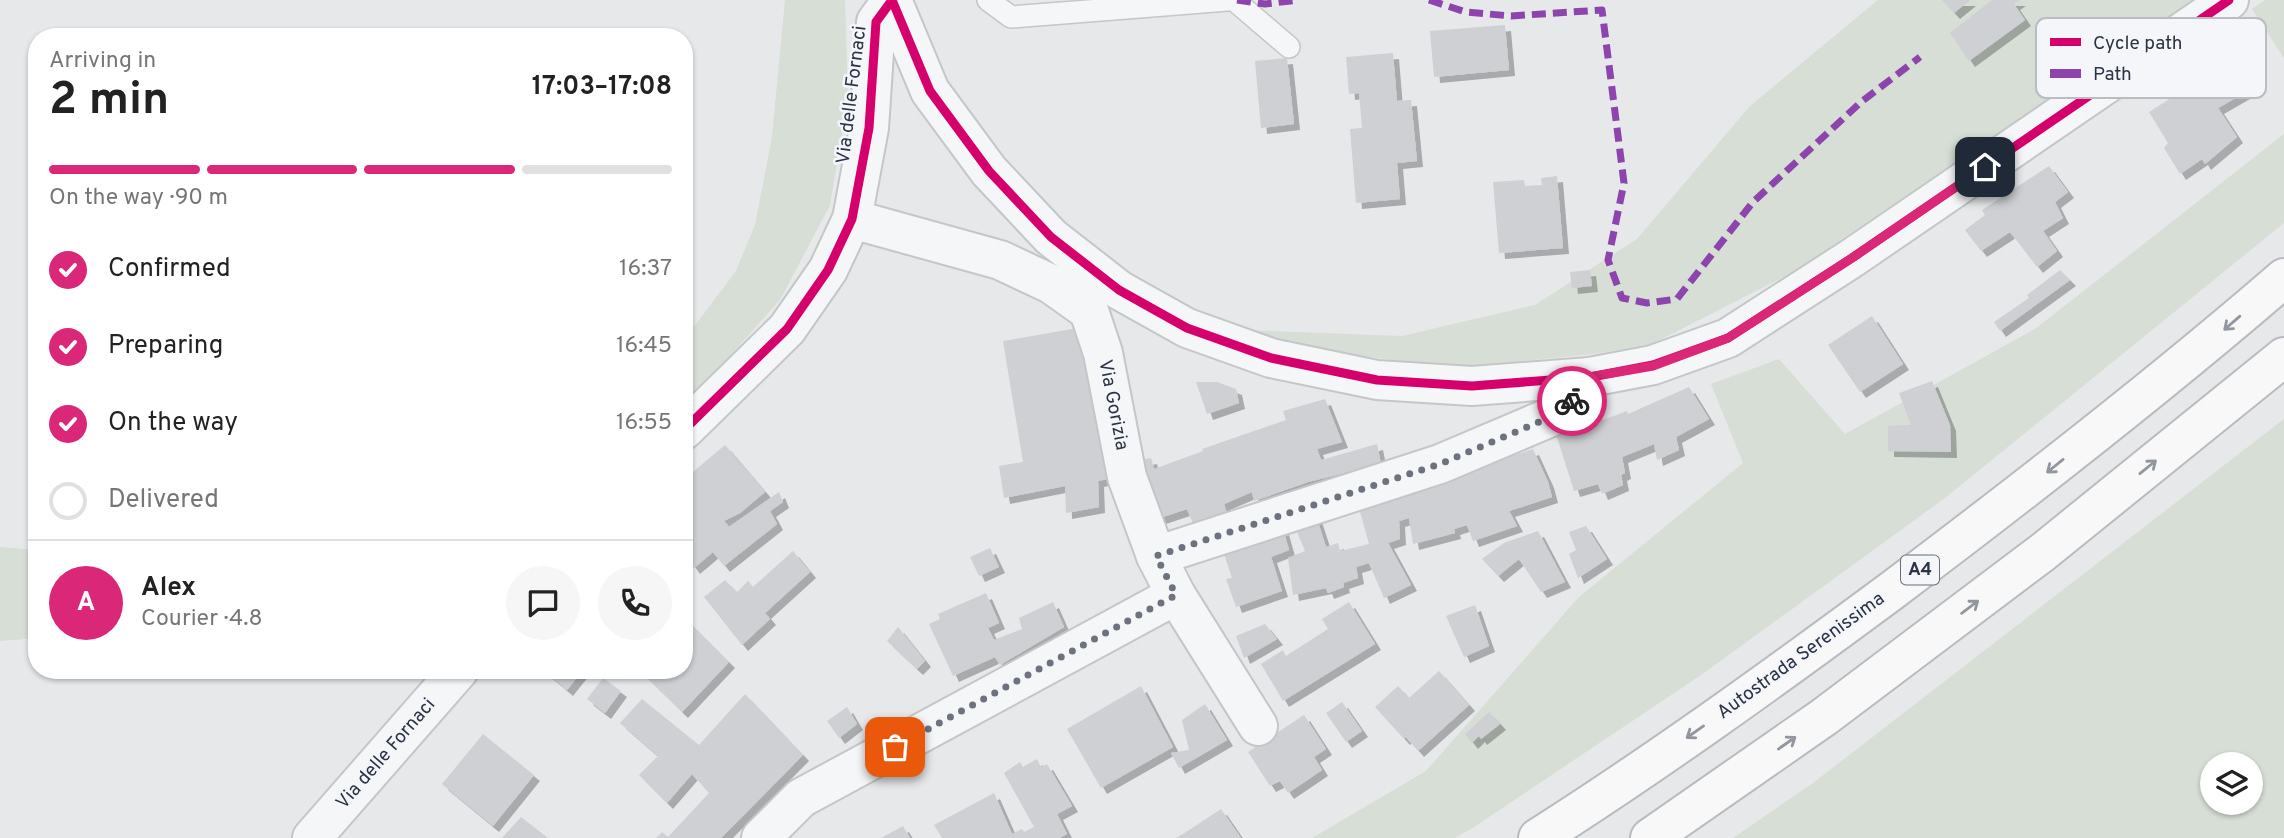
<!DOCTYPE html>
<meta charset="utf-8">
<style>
body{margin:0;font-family:Overpass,sans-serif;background:#f6f6f6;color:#222;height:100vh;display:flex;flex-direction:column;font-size:26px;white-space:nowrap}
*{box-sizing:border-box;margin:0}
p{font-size:23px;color:#767676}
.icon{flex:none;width:38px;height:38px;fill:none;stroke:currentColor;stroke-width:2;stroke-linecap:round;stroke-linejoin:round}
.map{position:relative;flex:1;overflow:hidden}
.sheet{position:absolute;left:28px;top:28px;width:665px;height:651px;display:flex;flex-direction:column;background:#fff;border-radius:28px;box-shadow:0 2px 5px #0004}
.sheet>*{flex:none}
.controls{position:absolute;left:2200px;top:752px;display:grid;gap:14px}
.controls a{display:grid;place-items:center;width:63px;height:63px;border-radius:50%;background:#fff;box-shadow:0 2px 5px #0004;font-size:35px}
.pin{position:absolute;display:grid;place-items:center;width:60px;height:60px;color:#fff;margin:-30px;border-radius:14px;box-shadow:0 4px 10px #0006}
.courier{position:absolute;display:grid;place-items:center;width:70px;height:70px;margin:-35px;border:5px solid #db2777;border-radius:50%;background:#fff;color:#222;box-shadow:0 2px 9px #0007}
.head em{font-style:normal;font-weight:700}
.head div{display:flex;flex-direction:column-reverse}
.head{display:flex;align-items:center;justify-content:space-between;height:119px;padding:0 21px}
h1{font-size:46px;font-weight:700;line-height:52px}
.bar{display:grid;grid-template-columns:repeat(4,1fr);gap:10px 7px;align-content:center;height:84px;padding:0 21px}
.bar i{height:9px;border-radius:5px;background:#e0e0e0}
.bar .on{background:#db2777}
.bar p{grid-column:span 4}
.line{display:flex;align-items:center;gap:18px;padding:0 21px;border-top:2px solid #e0e0e0}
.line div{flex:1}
.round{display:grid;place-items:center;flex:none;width:74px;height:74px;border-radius:37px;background:#f6f6f6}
ol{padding:0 21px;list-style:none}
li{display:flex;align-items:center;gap:21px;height:77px}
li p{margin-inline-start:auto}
li .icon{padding:7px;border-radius:50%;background:#db2777;color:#fff;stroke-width:4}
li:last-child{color:#767676}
li i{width:38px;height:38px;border:4px solid #e0e0e0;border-radius:50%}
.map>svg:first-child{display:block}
.green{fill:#d6ded6;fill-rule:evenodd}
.building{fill:#ced0d3;filter:url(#shadow)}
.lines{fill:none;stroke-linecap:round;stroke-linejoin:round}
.service-casing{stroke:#c4c6c8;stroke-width:24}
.minor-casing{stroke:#c4c6c8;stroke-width:42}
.tertiary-casing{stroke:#c4c6c8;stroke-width:42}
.motorway-casing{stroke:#b8bbbf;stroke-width:42}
.service{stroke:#f5f6f7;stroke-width:21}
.minor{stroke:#f5f6f7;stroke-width:38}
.tertiary{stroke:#f5f6f7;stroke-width:38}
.motorway{stroke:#f8f8f8;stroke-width:38}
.quiet{stroke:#8e44ad;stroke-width:7;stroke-dasharray:14 7;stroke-linecap:butt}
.cycleway-casing{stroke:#f4f6f9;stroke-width:13}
.cycleway{stroke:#d6006c;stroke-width:9}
.oneway{stroke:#92969e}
.done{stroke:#6c737f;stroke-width:7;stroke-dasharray:0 12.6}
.route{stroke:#db2777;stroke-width:9}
.labels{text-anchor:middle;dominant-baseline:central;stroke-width:5;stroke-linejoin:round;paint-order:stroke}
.shield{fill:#f4f6f9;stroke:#676e7b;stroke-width:2}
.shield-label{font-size:18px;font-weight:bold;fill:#2b3445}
.street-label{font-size:19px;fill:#2b3445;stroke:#f4f6f9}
.key{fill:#f4f6f9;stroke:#b8bcc3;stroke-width:2}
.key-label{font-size:19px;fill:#2b3445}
</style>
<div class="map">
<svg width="2284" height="838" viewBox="0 0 2284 838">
<defs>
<filter id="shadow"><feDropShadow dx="6" dy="6" stdDeviation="0" flood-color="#0004"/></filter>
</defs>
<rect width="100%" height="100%" fill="#e6e8ea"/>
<g class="green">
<polygon points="785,0 845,0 848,99 830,205 780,300 684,407 684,340 736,271 755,225 772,137"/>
<polygon points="1878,0 2194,0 1795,271 1652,344 1594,354 1471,366 1415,363 1333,352 1244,330 1402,336 1535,305 1637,239 1750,106"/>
<polygon points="2265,0 2284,0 2284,58 2252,9"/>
<polygon points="2284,134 2284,223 1945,498 1701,675 1474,827 1455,838 1312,838 1426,771 1579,597 1743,463 1711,384 1779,359 1845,434 2035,329"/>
<path d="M2284,419V838H1733L1813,783ZM2212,765H2250V803H2212Z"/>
<polygon points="0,547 37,550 37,638 0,641"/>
</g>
<g class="building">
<polygon points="1942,0 1970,0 1954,13"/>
<polygon points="1992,0 2020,0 2014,4 2025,20 1969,61 1950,33"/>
<polygon points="1505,25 1509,70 1434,77 1430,31"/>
<polygon points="2225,34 2245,62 2232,72 2246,92 2218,108 2237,137 2205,164 2202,159 2180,174 2164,148 2168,143 2149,112 2193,84 2180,65"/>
<polygon points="1393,53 1397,101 1411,100 1417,161 1397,163 1400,199 1356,203 1350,129 1362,128 1359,93 1349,94 1346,57"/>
<polygon points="1287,58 1294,124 1261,128 1255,61"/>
<polygon points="2049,166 2068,192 2055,202 2063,218 2043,231 2057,251 2037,267 2010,232 1981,251 1965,230 1985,215 1982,210"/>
<polygon points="1557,176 1563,248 1499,253 1493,182 1524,180 1525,186 1542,185 1541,178"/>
<polygon points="1590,270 1592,286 1572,288 1570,272"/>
<polygon points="2060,270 2070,280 2000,331 1994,322 2029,298 2027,295"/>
<polygon points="1872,316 1903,364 1860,392 1828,345"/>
<polygon points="1084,327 1111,478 1098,481 1099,507 1066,513 1065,486 1004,498 999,466 1023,462 1003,341"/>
<polygon points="1932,381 1950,425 1951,452 1888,451 1888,426 1911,425 1899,393"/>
<polygon points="1196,382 1217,382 1236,389 1239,403 1207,414"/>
<polygon points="1689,387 1709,419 1676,437 1679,450 1657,460 1654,444 1622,457 1625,473 1621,475 1623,485 1602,494 1598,484 1574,491 1557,437 1627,411 1628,414"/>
<polygon points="1325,399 1342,442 1317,449 1321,460 1377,444 1381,464 1308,482 1254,501 1252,492 1224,504 1227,514 1194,526 1187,509 1154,520 1136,461 1151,458 1154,469 1203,451 1202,449 1286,420 1283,411"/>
<polygon points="725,445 765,492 740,513 724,521 729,527 779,492 783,502 770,511 777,524 724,566 713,552 694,568 684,554 684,492 693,484 687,477"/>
<polygon points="1533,449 1548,482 1552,497 1509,511 1517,526 1473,541 1467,525 1454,529 1455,533 1413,544 1409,518 1399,521 1400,539 1388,543 1411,585 1384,598 1369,563 1356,567 1358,578 1343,583 1344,587 1328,593 1326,588 1293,595 1288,558 1305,551 1293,522 1315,513 1326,547 1338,543 1340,551 1369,544 1357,501 1440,479"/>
<polygon points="1586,526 1607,559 1578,578 1569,554 1576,550 1569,532"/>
<polygon points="1283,529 1289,550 1271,557 1282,591 1236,607 1226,579 1232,578 1222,548"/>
<polygon points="1538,531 1565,582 1541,592 1519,559 1498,576 1482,559 1504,543"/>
<polygon points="990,548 999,567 979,576 970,557"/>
<polygon points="793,551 810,572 765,613 770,619 742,645 704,597 725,580 737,592 748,581 753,587"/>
<polygon points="986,593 999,623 988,628 994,640 1022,629 1019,618 1053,602 1064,627 1000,665 995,657 953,676 929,624 940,619 938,614"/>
<polygon points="1349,602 1375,644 1283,701 1261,664 1283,650 1286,656 1328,629 1322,619"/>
<polygon points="1475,605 1489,646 1464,657 1446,616"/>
<polygon points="684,617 729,662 682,712 639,670 684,670"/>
<polygon points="1265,624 1277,639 1244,658 1236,636"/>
<polygon points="898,627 925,661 917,669 887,641"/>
<polygon points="543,670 583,670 567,690"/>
<polygon points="1439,671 1469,705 1418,751 1406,737 1404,739 1375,707 1398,686 1409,698"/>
<polygon points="603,678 621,691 605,713 587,699"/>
<polygon points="1141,686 1173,747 1101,788 1067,729"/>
<polygon points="745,694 803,755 721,838 656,838 662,832 668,837 709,793 692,774 667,803 639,775 658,756 620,723 642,699 699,745"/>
<polygon points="1342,702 1362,731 1346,742 1326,713"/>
<polygon points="1205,704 1227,740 1179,768 1171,753 1189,750 1182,720"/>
<polygon points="847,707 857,724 839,738 827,721"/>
<polygon points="1489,712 1500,724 1481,739 1479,736 1472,743 1465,734"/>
<polygon points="1304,715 1326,749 1314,757 1322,770 1288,793 1280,781 1270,786 1248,752"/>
<polygon points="483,734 534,775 493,826 442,784"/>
<polygon points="1037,759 1041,767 1047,764 1072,806 1057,814 1067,834 1059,838 942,838 934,825 994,793 1012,834 1022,829 1024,832 1034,827 1004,773 1020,762 1023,767"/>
<polygon points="1221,809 1241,838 1176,838 1186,832"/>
<polygon points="521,817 548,838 502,838"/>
<polygon points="903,826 910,838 881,838"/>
</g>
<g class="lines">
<defs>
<g id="service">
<polyline points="988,0 1011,17 1228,0"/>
<polyline points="1234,0 1289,47"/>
</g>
<g id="minor">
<polyline points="852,219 1000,260 1051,284 1089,311 1103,353 1127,477 1156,556 1176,595 1258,726"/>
<polyline points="684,430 787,329 828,270 852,219 869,128 876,22 892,0"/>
<polyline points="1156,556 1440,464 1565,411 1590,377"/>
<polyline points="312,838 459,670"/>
<polyline points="761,838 801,798 1176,595"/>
</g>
<polyline id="tertiary" points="892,0 930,91 989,171 1051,237 1119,290 1187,328 1271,358 1377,380 1472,386 1590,377 1653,365 1728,338 1852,258 2229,0"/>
<g id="motorway">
<path d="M1538,838C1659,761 1775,677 1890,592C2024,491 2157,388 2284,278"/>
<polyline points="1650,838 1824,717 2043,552 2284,357"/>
</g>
</defs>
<use href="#service" class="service-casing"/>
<use href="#minor" class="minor-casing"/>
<use href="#tertiary" class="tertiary-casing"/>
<use href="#motorway" class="motorway-casing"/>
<use href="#service" class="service"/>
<use href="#minor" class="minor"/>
<use href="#tertiary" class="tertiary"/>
<use href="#motorway" class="motorway"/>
<g class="quiet">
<polyline points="1237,0 1265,4 1298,0"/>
<polyline points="1429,0 1466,12 1511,16 1602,10 1624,183 1608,260 1622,298 1647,303 1677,299 1753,202 1861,102 1920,57"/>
</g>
<defs>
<g id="cycleway">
<polyline points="892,0 930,91 989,171 1051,237 1119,290 1187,328 1271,358 1377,380 1472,386 1590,377 1653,365 1728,338 1852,258 2229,0"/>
<polyline points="684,430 787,329 828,270 852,219 869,128 876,22 892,0"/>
</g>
</defs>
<use href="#cycleway" class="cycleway-casing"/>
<use href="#cycleway" class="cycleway"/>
</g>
<defs><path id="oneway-shaft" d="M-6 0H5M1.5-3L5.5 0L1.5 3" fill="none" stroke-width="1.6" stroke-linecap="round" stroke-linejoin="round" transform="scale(1.75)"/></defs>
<g class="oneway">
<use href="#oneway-shaft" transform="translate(2232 323) rotate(139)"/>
<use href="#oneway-shaft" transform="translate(2055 466) rotate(141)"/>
<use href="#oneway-shaft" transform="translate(2148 467) rotate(-39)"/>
<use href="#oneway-shaft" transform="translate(1970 607) rotate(-37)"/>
<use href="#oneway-shaft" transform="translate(1695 732) rotate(145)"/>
<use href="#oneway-shaft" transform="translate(1787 743) rotate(-35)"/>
</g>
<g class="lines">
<polyline class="done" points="895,747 1176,595 1156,556 1440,464 1565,411 1572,401"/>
<polyline class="route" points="1572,401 1590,377 1653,366 1728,338 1852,258 1985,167"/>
</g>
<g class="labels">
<rect class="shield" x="1901" y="555.5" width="38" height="29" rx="5"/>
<g class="shield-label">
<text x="1920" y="570">A4</text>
</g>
<g class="street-label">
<text transform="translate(852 95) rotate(-83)">Via delle Fornaci</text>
<text transform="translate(1113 405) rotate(79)">Via Gorizia</text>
<text transform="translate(1801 656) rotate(-36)">Autostrada Serenissima</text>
<text transform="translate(386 754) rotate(-49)">Via delle Fornaci</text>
</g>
</g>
<rect x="2036" y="18" width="230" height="80" rx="10" class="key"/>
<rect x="2050" y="38" width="31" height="8" fill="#d6006c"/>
<rect x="2050" y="69" width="31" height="9" fill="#8e44ad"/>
<g class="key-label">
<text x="2093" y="49">Cycle path</text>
<text x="2093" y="80">Path</text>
</g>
</svg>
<div class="controls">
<a><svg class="icon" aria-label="layers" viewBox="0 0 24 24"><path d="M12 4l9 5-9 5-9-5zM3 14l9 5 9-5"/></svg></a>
</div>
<div class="pin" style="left:895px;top:747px;background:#ea580c"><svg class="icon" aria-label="bag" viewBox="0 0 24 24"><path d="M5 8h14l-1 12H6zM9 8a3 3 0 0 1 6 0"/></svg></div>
<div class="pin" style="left:1985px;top:167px;background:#1f2937"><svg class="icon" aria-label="home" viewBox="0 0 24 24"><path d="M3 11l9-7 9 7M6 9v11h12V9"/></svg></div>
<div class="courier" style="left:1572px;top:401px"><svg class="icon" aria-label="bike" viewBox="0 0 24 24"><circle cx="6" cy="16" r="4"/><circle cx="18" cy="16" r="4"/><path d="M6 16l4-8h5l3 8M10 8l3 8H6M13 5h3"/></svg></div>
<section class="sheet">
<div class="head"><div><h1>2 min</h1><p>Arriving in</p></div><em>17:03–17:08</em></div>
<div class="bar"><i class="on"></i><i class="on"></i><i class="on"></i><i></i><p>On the way · 90 m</p></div>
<ol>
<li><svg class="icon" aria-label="check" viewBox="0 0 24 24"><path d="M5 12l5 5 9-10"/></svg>Confirmed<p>16:37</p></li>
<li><svg class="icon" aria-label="check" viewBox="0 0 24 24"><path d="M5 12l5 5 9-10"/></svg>Preparing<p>16:45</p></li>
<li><svg class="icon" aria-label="check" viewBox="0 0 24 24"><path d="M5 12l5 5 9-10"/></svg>On the way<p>16:55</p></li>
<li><i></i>Delivered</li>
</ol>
<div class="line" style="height:126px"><b class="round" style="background:#db2777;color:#fff">A</b><div><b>Alex</b><p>Courier · 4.8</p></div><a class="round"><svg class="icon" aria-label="chat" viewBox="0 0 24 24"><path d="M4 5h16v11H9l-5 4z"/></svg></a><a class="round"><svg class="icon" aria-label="phone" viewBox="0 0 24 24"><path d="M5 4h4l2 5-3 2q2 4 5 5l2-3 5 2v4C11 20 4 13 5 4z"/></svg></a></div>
</section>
</div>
